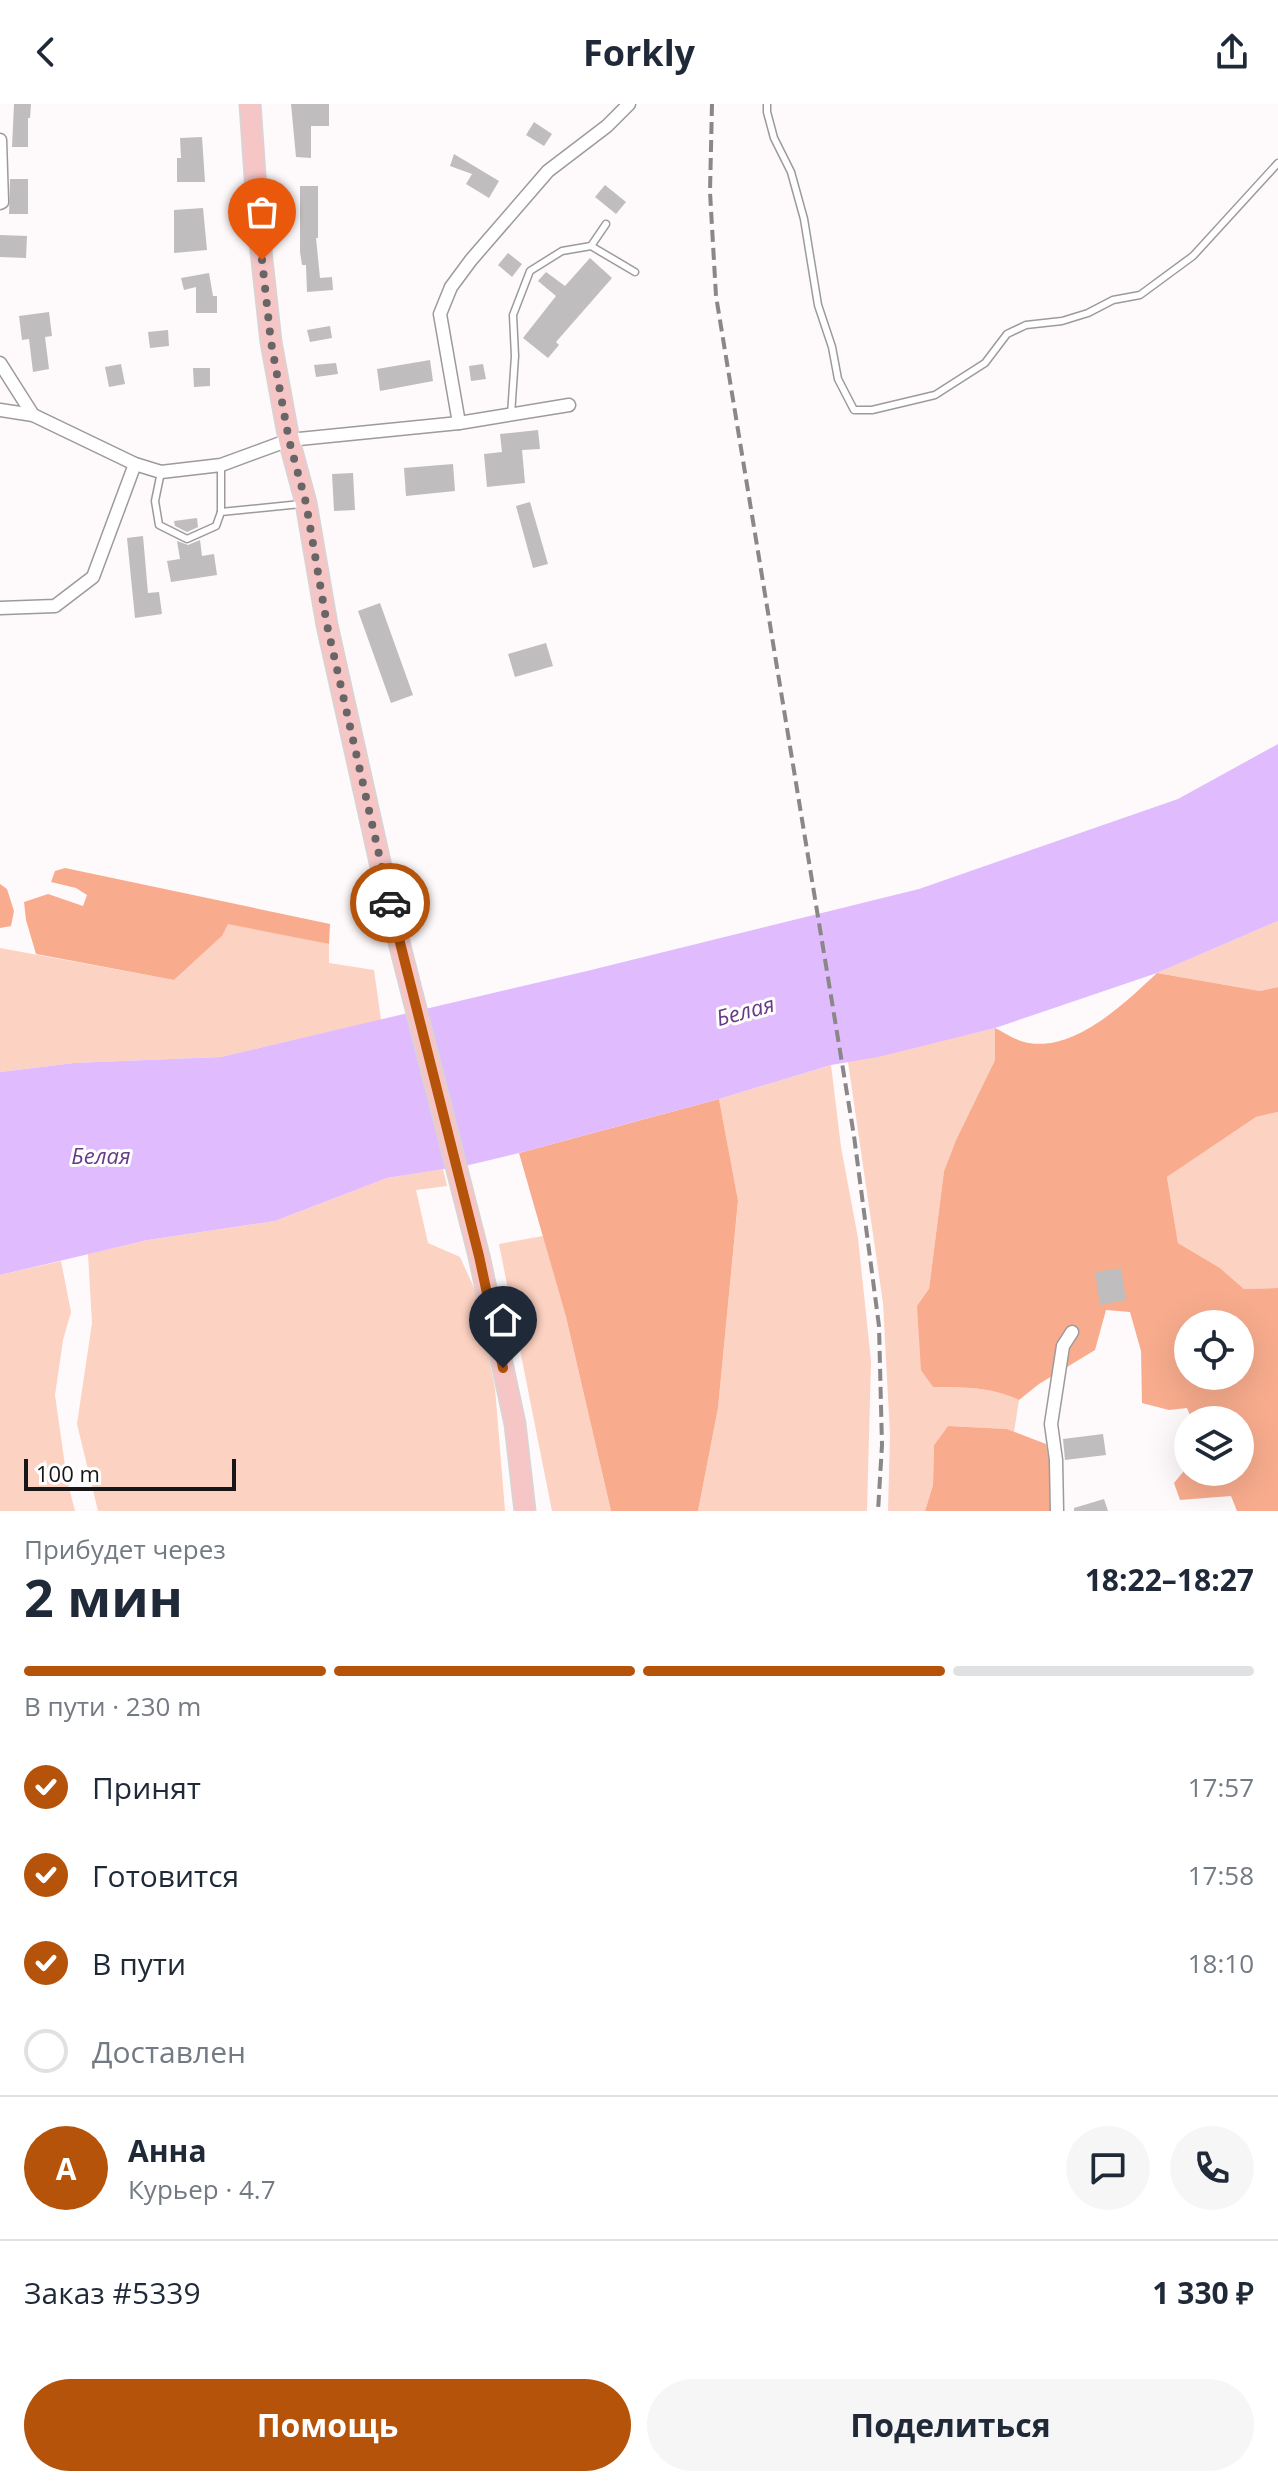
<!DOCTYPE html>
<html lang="ru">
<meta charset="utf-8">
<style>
body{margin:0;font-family:"Open Sans",sans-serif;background:#f6f6f7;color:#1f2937;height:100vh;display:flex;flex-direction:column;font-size:30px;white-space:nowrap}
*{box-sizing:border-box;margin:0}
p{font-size:26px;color:#747a83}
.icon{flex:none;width:44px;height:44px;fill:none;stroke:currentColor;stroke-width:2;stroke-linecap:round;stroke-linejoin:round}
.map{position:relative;height:1407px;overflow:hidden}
.drawer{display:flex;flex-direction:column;background:#fff;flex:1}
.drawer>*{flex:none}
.controls{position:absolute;left:1174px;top:1206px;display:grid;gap:16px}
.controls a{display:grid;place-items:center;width:80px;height:80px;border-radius:50%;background:#fff;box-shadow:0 8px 32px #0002;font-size:40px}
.scale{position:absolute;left:24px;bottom:20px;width:212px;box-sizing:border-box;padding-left:8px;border:4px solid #181617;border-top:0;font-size:22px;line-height:28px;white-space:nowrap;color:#181617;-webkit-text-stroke:6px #fff;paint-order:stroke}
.pin{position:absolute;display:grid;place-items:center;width:68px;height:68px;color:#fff;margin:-82px -34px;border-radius:50% 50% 50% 0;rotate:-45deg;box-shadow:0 0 8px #0007}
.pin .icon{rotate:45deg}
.courier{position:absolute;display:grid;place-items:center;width:80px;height:80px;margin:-40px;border:6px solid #b45309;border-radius:50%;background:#fff;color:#222;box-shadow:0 2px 10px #0007}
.headline em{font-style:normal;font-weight:700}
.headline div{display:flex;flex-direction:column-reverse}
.headline{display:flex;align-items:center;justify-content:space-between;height:136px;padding:0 24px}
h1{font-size:52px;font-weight:700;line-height:60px}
.bar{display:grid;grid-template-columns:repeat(4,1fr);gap:12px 8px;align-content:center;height:96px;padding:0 24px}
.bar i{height:10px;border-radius:6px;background:#e0e1e3}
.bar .current{background:#b45309}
.bar p{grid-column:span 4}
.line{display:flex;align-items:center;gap:20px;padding:0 24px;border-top:2px solid #e0e1e3}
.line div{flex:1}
.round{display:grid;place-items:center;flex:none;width:84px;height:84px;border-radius:42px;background:#f6f6f7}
ol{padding:0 24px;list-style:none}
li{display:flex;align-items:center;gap:24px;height:88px}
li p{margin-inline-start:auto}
li .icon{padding:8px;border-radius:50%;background:#b45309;color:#fff;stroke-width:4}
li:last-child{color:#747a83}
li i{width:44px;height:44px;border:4px solid #e0e1e3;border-radius:50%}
.primary-button{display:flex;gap:16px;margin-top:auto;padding:16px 24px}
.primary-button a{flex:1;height:92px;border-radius:48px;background:#b45309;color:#fff;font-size:32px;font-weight:700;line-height:92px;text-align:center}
.primary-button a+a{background:#f6f6f7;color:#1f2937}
header{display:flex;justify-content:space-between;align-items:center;height:104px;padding:0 24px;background:#fff;font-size:36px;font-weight:700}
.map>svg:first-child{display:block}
.green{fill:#fcd2c2}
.forest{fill:#f8ac8d;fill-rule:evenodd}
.water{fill:#e0bbfe}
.building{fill:#c0bdbf}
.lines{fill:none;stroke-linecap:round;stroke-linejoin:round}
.lane-casing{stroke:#9e9a9b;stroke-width:9}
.street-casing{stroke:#9e9a9b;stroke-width:15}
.primary-casing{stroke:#d5d5d5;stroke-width:23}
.lane{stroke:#fff;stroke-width:6}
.street{stroke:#fff;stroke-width:12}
.primary{stroke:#f6c6c6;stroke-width:20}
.rail{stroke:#8a8788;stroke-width:4;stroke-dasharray:12 6;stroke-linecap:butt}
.done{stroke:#686567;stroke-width:8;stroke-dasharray:0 14.4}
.route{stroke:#b45309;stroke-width:10}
.labels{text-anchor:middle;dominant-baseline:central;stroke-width:6;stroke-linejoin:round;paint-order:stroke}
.water-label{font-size:22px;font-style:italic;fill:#673a87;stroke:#fff}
</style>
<header><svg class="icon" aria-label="back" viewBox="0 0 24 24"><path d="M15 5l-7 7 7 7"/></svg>Forkly<svg class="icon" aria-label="share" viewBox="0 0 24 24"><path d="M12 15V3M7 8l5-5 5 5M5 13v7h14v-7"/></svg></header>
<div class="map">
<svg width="1278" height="1407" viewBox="0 0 1278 1407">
<rect width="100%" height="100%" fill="#fef9fb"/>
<g class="green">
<polygon points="1278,817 1278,883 1260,887 1157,869"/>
<polygon points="228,819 329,840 329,859 374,866 381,916 221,953 74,959 0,968 0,844 174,876 222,832"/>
<path d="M995,924V956L956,1036L944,1067L929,1185L933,1283C964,1283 991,1283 1019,1296L1014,1328L1007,1325L948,1322L934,1341L933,1381L925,1407H888L890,1330L883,1199L848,958Z"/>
<polygon points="831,961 841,1043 858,1134 871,1257 867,1407 698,1407 718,1304 738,1098 719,995"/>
<polygon points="1278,1008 1278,1184 1244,1185 1220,1164 1178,1139 1167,1073 1256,1013"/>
<polygon points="443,1065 447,1082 416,1086 428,1139 460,1153 476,1188 495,1284 505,1407 98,1407 77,1320 92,1219 88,1150 148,1136 275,1117 387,1074"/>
<polygon points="543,1132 566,1213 611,1407 552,1407 499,1140"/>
<polygon points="61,1157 71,1208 63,1236 55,1291 67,1376 75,1407 0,1407 0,1171"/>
</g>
<g class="forest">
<polygon points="65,764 330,820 329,840 228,820 222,832 174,876 36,850 26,816 24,798 48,790 83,802 87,791 76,784 51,778 55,767"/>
<polygon points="0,780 7,785 14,807 11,822 0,824"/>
<path d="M1157,869L1260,887L1278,883V1008L1256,1013L1167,1073L1178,1139L1220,1164L1244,1185L1278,1184V1407H1237L1231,1392L1180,1396L1174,1379L1188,1362V1368H1240V1316H1192L1187,1304L1169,1306L1142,1299L1141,1247L1130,1208L1106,1206L1095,1246L1039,1280L1019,1296C991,1283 964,1283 933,1283L921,1266L917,1202L929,1185L944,1067L956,1036L995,956V924C1005,929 1018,938 1029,939C1076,947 1126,898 1157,869ZM1188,1220H1240V1272H1188Z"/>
<polygon points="719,995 738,1097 718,1304 698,1407 611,1407 566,1213 519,1049"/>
<polygon points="948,1322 1007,1325 1046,1340 1051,1368 1051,1407 925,1407 933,1381 934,1341"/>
</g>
<polygon class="water" points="1278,640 1278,817 1157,869 995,924 878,953 831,961 719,995 519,1049 469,1061 387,1074 275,1117 148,1136 0,1171 0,968 74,959 221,953 587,867 919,785 1178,695"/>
<g class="building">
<polygon points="14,0 31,0 30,14 28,14 28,43 12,43"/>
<polygon points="291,0 329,0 329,22 311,22 311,54 296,53"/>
<polygon points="534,18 552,30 544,42 526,31"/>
<polygon points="202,33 205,78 177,78 177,54 181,54 180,34"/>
<polygon points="454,50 499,77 489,94 466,80 472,70 450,62"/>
<polygon points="10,75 28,75 28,110 9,110"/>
<polygon points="605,81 626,98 616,110 595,93"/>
<polygon points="300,82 318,82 318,134 316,134 320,174 332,173 333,186 307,188 306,161 302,161 300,148"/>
<polygon points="203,104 207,146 174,149 174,106"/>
<polygon points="0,131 27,132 26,154 0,153"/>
<polygon points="508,149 522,160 512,173 498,161"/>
<polygon points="590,154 612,174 556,238 559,241 548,254 523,234 556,192 538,177 546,168 565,182"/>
<polygon points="209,169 213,192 217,192 217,209 196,209 196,183 184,186 181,174"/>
<polygon points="49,208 52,232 45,233 49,265 33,268 29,235 22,236 19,212"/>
<polygon points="330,222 332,234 310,238 307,226"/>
<polygon points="168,226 169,242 150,244 148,228"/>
<polygon points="430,256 433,277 380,287 377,265"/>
<polygon points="336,259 338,270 316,273 314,261"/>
<polygon points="121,260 125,280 109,283 105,263"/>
<polygon points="483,260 486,275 471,277 469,262"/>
<polygon points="193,264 210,264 210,282 194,283"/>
<polygon points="538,326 540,345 522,346 525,379 487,383 484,350 502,348 500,330"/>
<polygon points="453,360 455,387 406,392 404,364"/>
<polygon points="353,369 355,406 334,407 332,370"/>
<polygon points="530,398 548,460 533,464 516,402"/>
<polygon points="197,414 198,423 187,428 175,422 174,417"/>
<polygon points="143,432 148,489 159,488 162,510 135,514 127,434"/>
<polygon points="200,436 202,452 214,450 217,471 171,478 167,457 180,455 177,437 188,441"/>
<polygon points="380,499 413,591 391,599 358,507"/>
<polygon points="546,539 553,562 515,573 508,550"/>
<polygon points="1121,1164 1126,1196 1100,1201 1095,1168"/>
<polygon points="1103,1330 1106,1351 1065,1356 1063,1335"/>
<polygon points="1104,1395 1108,1407 1074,1407 1074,1404"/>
</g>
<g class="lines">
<defs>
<g id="lane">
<polyline points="767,0 767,8 774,34 791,68 804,115 818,201 832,243 838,275 854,306 872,306 935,291 985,259 1007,230 1026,221 1062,217 1088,209 1113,196 1140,191 1193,152 1278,59"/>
<polyline points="591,142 635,168"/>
<polyline points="511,311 515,252 513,211 530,167 562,147 591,142 606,120"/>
<polyline points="221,361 221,408"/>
<polyline points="161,368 155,397 159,421 187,435 216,422 221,408 301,400"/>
</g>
<g id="street">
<polyline points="0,36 2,98 0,99"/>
<polyline points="0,259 33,311"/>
<polyline points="0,306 33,311 135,360 161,368 221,361 289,336 459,319 569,301"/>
<polyline points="459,319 440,210 451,183 471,156 548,67 607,22 629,0"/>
<polyline points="0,504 55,502 93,473 135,360"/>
<polyline points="1057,1407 1056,1356 1051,1320 1063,1242 1072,1228"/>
</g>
<polyline id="primary" points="250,0 259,129 271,238 289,336 306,399 327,521 390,803 479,1152 515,1320 525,1407"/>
</defs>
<use href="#lane" class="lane-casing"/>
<use href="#street" class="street-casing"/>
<use href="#primary" class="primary-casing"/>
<use href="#lane" class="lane"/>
<use href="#street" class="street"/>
<use href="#primary" class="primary"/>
<polyline class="rail" points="712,0 710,88 716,192 854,1032 879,1222 882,1341 878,1407"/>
</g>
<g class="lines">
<polyline class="done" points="262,156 271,238 289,336 306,399 327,521 390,799"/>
<polyline class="route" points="390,799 479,1152 503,1264"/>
</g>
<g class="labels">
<g class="water-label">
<text transform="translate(745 906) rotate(-15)">Белая</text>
<text x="101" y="1051">Белая</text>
</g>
</g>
</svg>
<div class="controls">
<a><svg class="icon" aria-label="locate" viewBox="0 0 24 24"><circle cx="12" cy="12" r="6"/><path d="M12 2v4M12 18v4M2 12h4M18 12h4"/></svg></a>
<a><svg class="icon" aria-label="layers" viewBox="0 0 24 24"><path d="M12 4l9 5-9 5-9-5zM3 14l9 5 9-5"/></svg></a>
</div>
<div class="scale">100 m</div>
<div class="pin" style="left:262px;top:156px;background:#ea580c"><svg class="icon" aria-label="bag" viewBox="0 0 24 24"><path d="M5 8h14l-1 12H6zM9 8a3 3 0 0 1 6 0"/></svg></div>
<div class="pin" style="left:503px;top:1264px;background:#1f2937"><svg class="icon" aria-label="home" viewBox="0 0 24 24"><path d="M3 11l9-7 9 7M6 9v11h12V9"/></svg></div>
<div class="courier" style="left:390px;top:799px"><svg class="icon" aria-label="car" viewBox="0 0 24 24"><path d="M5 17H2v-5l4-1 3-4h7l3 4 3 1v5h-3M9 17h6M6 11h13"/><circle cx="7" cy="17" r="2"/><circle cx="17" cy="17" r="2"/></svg></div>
</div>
<section class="drawer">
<div class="headline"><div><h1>2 мин</h1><p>Прибудет через</p></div><em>18:22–18:27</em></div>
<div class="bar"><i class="current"></i><i class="current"></i><i class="current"></i><i></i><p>В пути · 230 m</p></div>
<ol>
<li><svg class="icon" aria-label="check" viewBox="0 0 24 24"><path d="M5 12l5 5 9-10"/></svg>Принят<p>17:57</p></li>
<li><svg class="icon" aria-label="check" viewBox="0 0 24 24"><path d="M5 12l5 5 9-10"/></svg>Готовится<p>17:58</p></li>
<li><svg class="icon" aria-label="check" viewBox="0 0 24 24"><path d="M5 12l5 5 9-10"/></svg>В пути<p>18:10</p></li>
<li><i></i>Доставлен</li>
</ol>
<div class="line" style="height:144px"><b class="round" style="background:#b45309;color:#fff">А</b><div><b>Анна</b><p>Курьер · 4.7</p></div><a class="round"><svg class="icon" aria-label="chat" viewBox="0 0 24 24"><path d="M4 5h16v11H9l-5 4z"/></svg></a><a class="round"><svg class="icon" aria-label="phone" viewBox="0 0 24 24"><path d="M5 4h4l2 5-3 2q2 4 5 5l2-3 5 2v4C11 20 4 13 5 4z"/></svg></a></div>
<div class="line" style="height:104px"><div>Заказ #5339</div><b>1 330 ₽</b></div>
<div class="primary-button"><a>Помощь</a><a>Поделиться</a></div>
</section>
